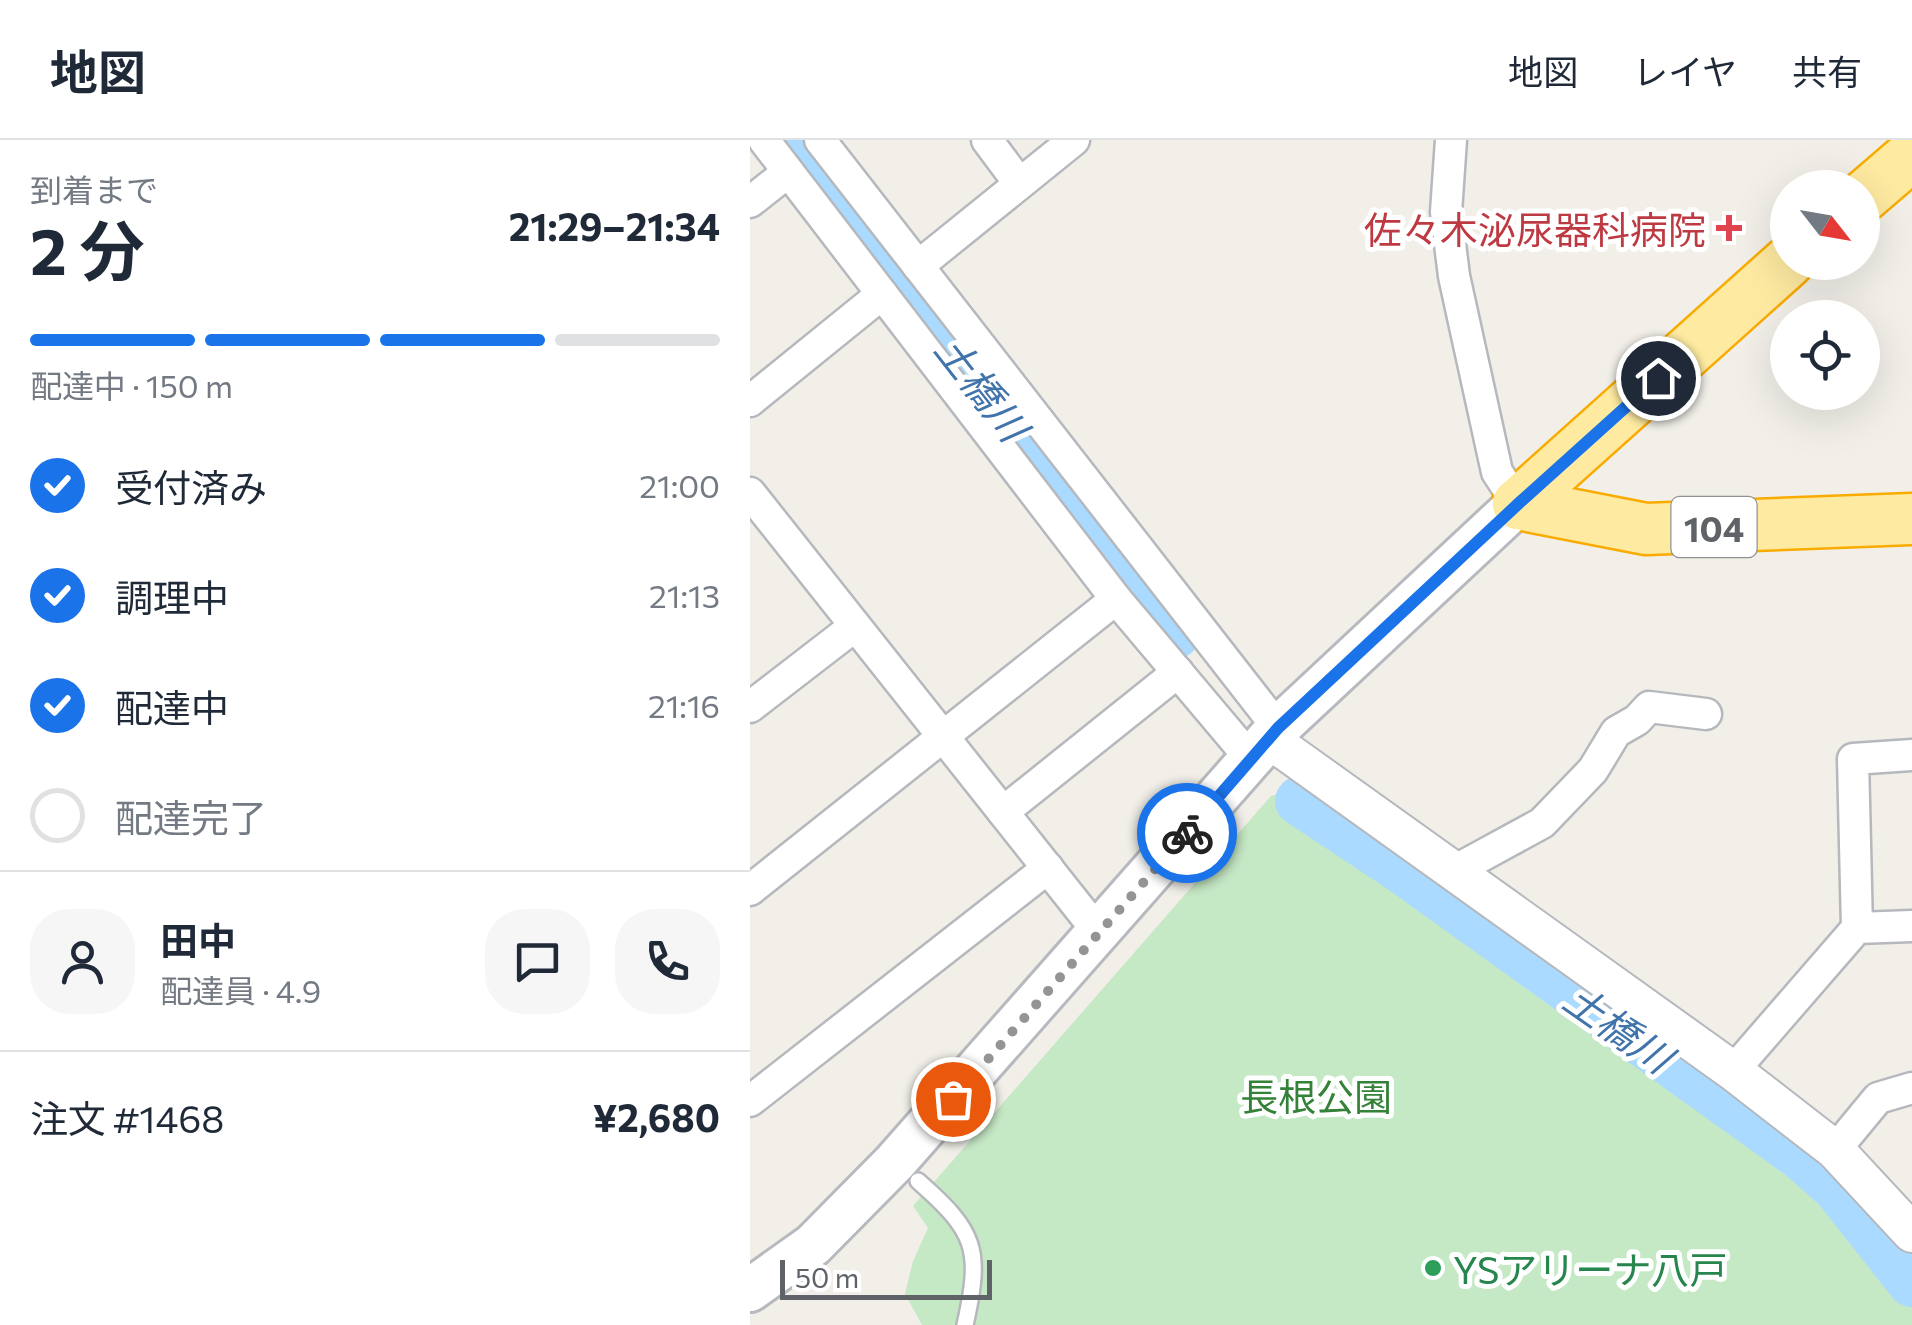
<!DOCTYPE html>
<html lang="ja">
<meta charset="utf-8">
<style>
body{margin:0;font-family:Commissioner,"Noto Sans JP",sans-serif;background:#f6f6f7;color:#1f2937;height:100vh;display:flex;flex-direction:column;font-size:38px;white-space:nowrap}
*{box-sizing:border-box;margin:0}
p{font-size:32px;color:#747a83}
.icon{flex:none;width:55px;height:55px;fill:none;stroke:currentColor;stroke-width:2;stroke-linecap:round;stroke-linejoin:round}
.map{position:relative;flex:1;overflow:hidden}
.drawer{display:flex;flex-direction:column;background:#fff;width:750px}
.drawer>*{flex:none}
.needle{width:65px;rotate:121deg}
.fabs{position:absolute;left:1020px;top:30px;display:grid;gap:20px}
.fabs a{display:grid;place-items:center;width:110px;height:110px;border-radius:50%;background:#fff;box-shadow:0 10px 40px #0002;font-size:50px}
.scale{position:absolute;left:30px;bottom:25px;width:212px;box-sizing:border-box;padding-left:10px;border:5px solid #5f6368;border-top:0;font-size:28px;line-height:35px;white-space:nowrap;color:#5f6368;-webkit-text-stroke:8px #fff;paint-order:stroke}
.pin{position:absolute;display:grid;place-items:center;width:85px;height:85px;color:#fff;margin:-42px;border:5px solid #fff;border-radius:50%;box-shadow:0 2px 10px #0007}
.courier{position:absolute;display:grid;place-items:center;width:100px;height:100px;margin:-50px;border:8px solid #1a73e8;border-radius:50%;background:#fff;color:#222;box-shadow:0 2px 12px #0007}
.head em{font-style:normal;font-weight:700}
.head div{display:flex;flex-direction:column-reverse}
.head{display:flex;align-items:center;justify-content:space-between;height:170px;padding:0 30px}
h1{font-size:65px;font-weight:700;line-height:75px}
.bar{display:grid;grid-template-columns:repeat(4,1fr);gap:15px 10px;align-content:center;height:120px;padding:0 30px}
.bar i{height:12px;border-radius:8px;background:#e0e1e3}
.bar .active{background:#1a73e8}
.bar p{grid-column:span 4}
.line{display:flex;align-items:center;gap:25px;padding:0 30px;border-top:2px solid #e0e1e3}
.line div{flex:1}
.round{display:grid;place-items:center;flex:none;width:105px;height:105px;border-radius:40px;background:#f6f6f7}
ol{padding:0 30px;list-style:none}
li{display:flex;align-items:center;gap:30px;height:110px}
li p{margin-inline-start:auto}
li .icon{padding:10px;border-radius:50%;background:#1a73e8;color:#fff;stroke-width:4}
li:last-child{color:#747a83}
li i{width:55px;height:55px;border:5px solid #e0e1e3;border-radius:50%}
header{display:flex;align-items:center;gap:60px;box-sizing:border-box;height:140px;padding:0 50px;background:#fff;border-bottom:2px solid #e0e1e3}
header strong{font-size:48px}
nav{display:flex;gap:55px;margin-inline-start:auto;font-size:35px}
main{display:flex;flex:1;min-height:0}
.map>svg:first-child{display:block}
.green{fill:#c5e8c5}
.lines{fill:none;stroke-linecap:round;stroke-linejoin:round}
.river{stroke:#aadaff;stroke-width:50}
.service-casing{stroke:#b5b8bc;stroke-width:20}
.minor-casing{stroke:#b5b8bc;stroke-width:35}
.tertiary-casing{stroke:#b5b8bc;stroke-width:42}
.secondary-casing{stroke:#b6babf;stroke-width:48}
.trunk-casing{stroke:#f9ab00;stroke-width:55}
.service{stroke:#fff;stroke-width:15}
.minor{stroke:#fff;stroke-width:30}
.tertiary{stroke:#fff;stroke-width:38}
.secondary{stroke:#fff;stroke-width:42}
.trunk{stroke:#feeaa1;stroke-width:50}
.done{stroke:#929495;stroke-width:10;stroke-dasharray:0 18}
.route{stroke:#1a73e8;stroke-width:12}
.health-dot{fill:#e0444e;stroke:#fff;stroke-width:4}
.leisure-dot{fill:#2e9e5b;stroke:#fff;stroke-width:4}
.labels{text-anchor:middle;dominant-baseline:central;stroke-width:10;stroke-linejoin:round;paint-order:stroke}
.shield{fill:#fff;stroke:#8f9295;stroke-width:2.5}
.shield-label{font-size:35px;font-weight:bold;fill:#5f6368}
.health-label{font-size:38px;fill:#be3a42;stroke:#fff;text-anchor:end}
.park-label{font-size:38px;fill:#348238;stroke:#fff}
.leisure-label{font-size:38px;fill:#27864d;stroke:#fff;text-anchor:start}
.water-label{font-size:40px;font-style:italic;fill:#4174aa;stroke:#fff}
</style>
<header>
<strong>地図</strong>
<nav><a>地図</a><a>レイヤ</a><a>共有</a></nav>
</header>
<main>
<section class="drawer">
<div class="head"><div><h1>2 分</h1><p>到着まで</p></div><em>21:29–21:34</em></div>
<div class="bar"><i class="active"></i><i class="active"></i><i class="active"></i><i></i><p>配達中 · 150 m</p></div>
<ol>
<li><svg class="icon" aria-label="check" viewBox="0 0 24 24"><path d="M5 12l5 5 9-10"/></svg>受付済み<p>21:00</p></li>
<li><svg class="icon" aria-label="check" viewBox="0 0 24 24"><path d="M5 12l5 5 9-10"/></svg>調理中<p>21:13</p></li>
<li><svg class="icon" aria-label="check" viewBox="0 0 24 24"><path d="M5 12l5 5 9-10"/></svg>配達中<p>21:16</p></li>
<li><i></i>配達完了</li>
</ol>
<div class="line" style="height:180px"><a class="round"><svg class="icon" aria-label="person" viewBox="0 0 24 24"><circle cx="12" cy="8" r="4"/><path d="M4 21q1-7 8-7t8 7"/></svg></a><div><b>田中</b><p>配達員 · 4.9</p></div><a class="round"><svg class="icon" aria-label="chat" viewBox="0 0 24 24"><path d="M4 5h16v11H9l-5 4z"/></svg></a><a class="round"><svg class="icon" aria-label="phone" viewBox="0 0 24 24"><path d="M5 4h4l2 5-3 2q2 4 5 5l2-3 5 2v4C11 20 4 13 5 4z"/></svg></a></div>
<div class="line" style="height:130px"><div>注文 #1468</div><b>¥2,680</b></div>
</section>
<div class="map">
<svg width="1162" height="1185" viewBox="0 0 1162 1185">
<rect width="100%" height="100%" fill="#f1efe8"/>
<polygon class="green" points="540,650 562,662 699,768 712,763 870,874 1094,1040 1162,1123 1162,1185 172,1185 155,1154 163,1121 178,1088 163,1066 521,656"/>
<g class="lines">
<g class="river">
<polyline points="40,0 425,494"/>
<polyline points="550,661 654,730 1052,1016 1087,1047 1162,1142"/>
</g>
<defs>
<path id="service" d="M168,1041C226,1092 232,1109 215,1185"/>
<g id="minor">
<polyline points="14,0 366,459 500,618"/>
<polyline points="70,0 528,588"/>
<polyline points="237,0 269,43"/>
<polyline points="701,0 696,72 704,136 747,332 768,364"/>
<polyline points="0,62 38,32"/>
<polyline points="168,126 324,0"/>
<polyline points="0,261 132,154"/>
<polyline points="0,353 349,793"/>
<polyline points="0,567 105,486"/>
<polyline points="253,672 428,532"/>
<polyline points="708,733 715,725 792,683 843,630 866,592 887,580 899,567 956,574"/>
<polyline points="0,750 366,459"/>
<polyline points="1107,788 1103,619 1162,615"/>
<polyline points="983,931 1107,788 1162,786"/>
<polyline points="0,961 298,728"/>
<polyline points="1085,1010 1128,958 1162,948"/>
</g>
<polyline id="tertiary" points="519,599 983,931 1085,1010 1162,1093"/>
<polyline id="secondary" points="0,1150 63,1105 145,1022 528,588 768,364"/>
<g id="trunk">
<polyline points="1112,58 1162,15"/>
<polyline points="768,364 896,389 1162,379"/>
<polyline points="768,364 1038,122"/>
</g>
</defs>
<use href="#service" class="service-casing"/>
<use href="#minor" class="minor-casing"/>
<use href="#tertiary" class="tertiary-casing"/>
<use href="#secondary" class="secondary-casing"/>
<use href="#trunk" class="trunk-casing"/>
<use href="#service" class="service"/>
<use href="#minor" class="minor"/>
<use href="#tertiary" class="tertiary"/>
<use href="#secondary" class="secondary"/>
<use href="#trunk" class="trunk"/>
</g>
<g class="lines">
<polyline class="done" points="203,959 437,693"/>
<polyline class="route" points="437,693 528,588 768,364 908,238"/>
</g>
<path class="health-dot" d="M974 73h10v10h10v10h-10v10h-10v-10h-10v-10h10z"/>
<circle class="leisure-dot" cx="683" cy="1128" r="10"/>
<g class="labels">
<rect class="shield" x="921.5" y="357" width="85" height="60" rx="8"/>
<g class="shield-label">
<text x="964" y="387">104</text>
</g>
<g class="health-label">
<text x="956" y="88">佐々木泌尿器科病院</text>
</g>
<g class="park-label">
<text x="566" y="955">長根公園</text>
</g>
<g class="leisure-label">
<text x="703" y="1128">YSアリーナ八戸</text>
</g>
<g class="water-label">
<text transform="translate(233 247) rotate(52)">土橋川</text>
<text transform="translate(869 887) rotate(35)">土橋川</text>
</g>
</g>
</svg>
<div class="fabs">
<a><svg class="needle" viewBox="-14 -14 28 28"><path d="M0-13l5 13h-10z" fill="#e53935"/><path d="M0 13l5-13h-10z" fill="#747a83"/></svg></a>
<a><svg class="icon" aria-label="locate" viewBox="0 0 24 24"><circle cx="12" cy="12" r="6"/><path d="M12 2v4M12 18v4M2 12h4M18 12h4"/></svg></a>
</div>
<div class="scale">50 m</div>
<div class="pin" style="left:203px;top:959px;background:#ea580c"><svg class="icon" aria-label="bag" viewBox="0 0 24 24"><path d="M5 8h14l-1 12H6zM9 8a3 3 0 0 1 6 0"/></svg></div>
<div class="pin" style="left:908px;top:238px;background:#1f2937"><svg class="icon" aria-label="home" viewBox="0 0 24 24"><path d="M3 11l9-7 9 7M6 9v11h12V9"/></svg></div>
<div class="courier" style="left:437px;top:693px"><svg class="icon" aria-label="bike" viewBox="0 0 24 24"><circle cx="6" cy="16" r="4"/><circle cx="18" cy="16" r="4"/><path d="M6 16l4-8h5l3 8M10 8l3 8H6M13 5h3"/></svg></div>
</div>
</main>
